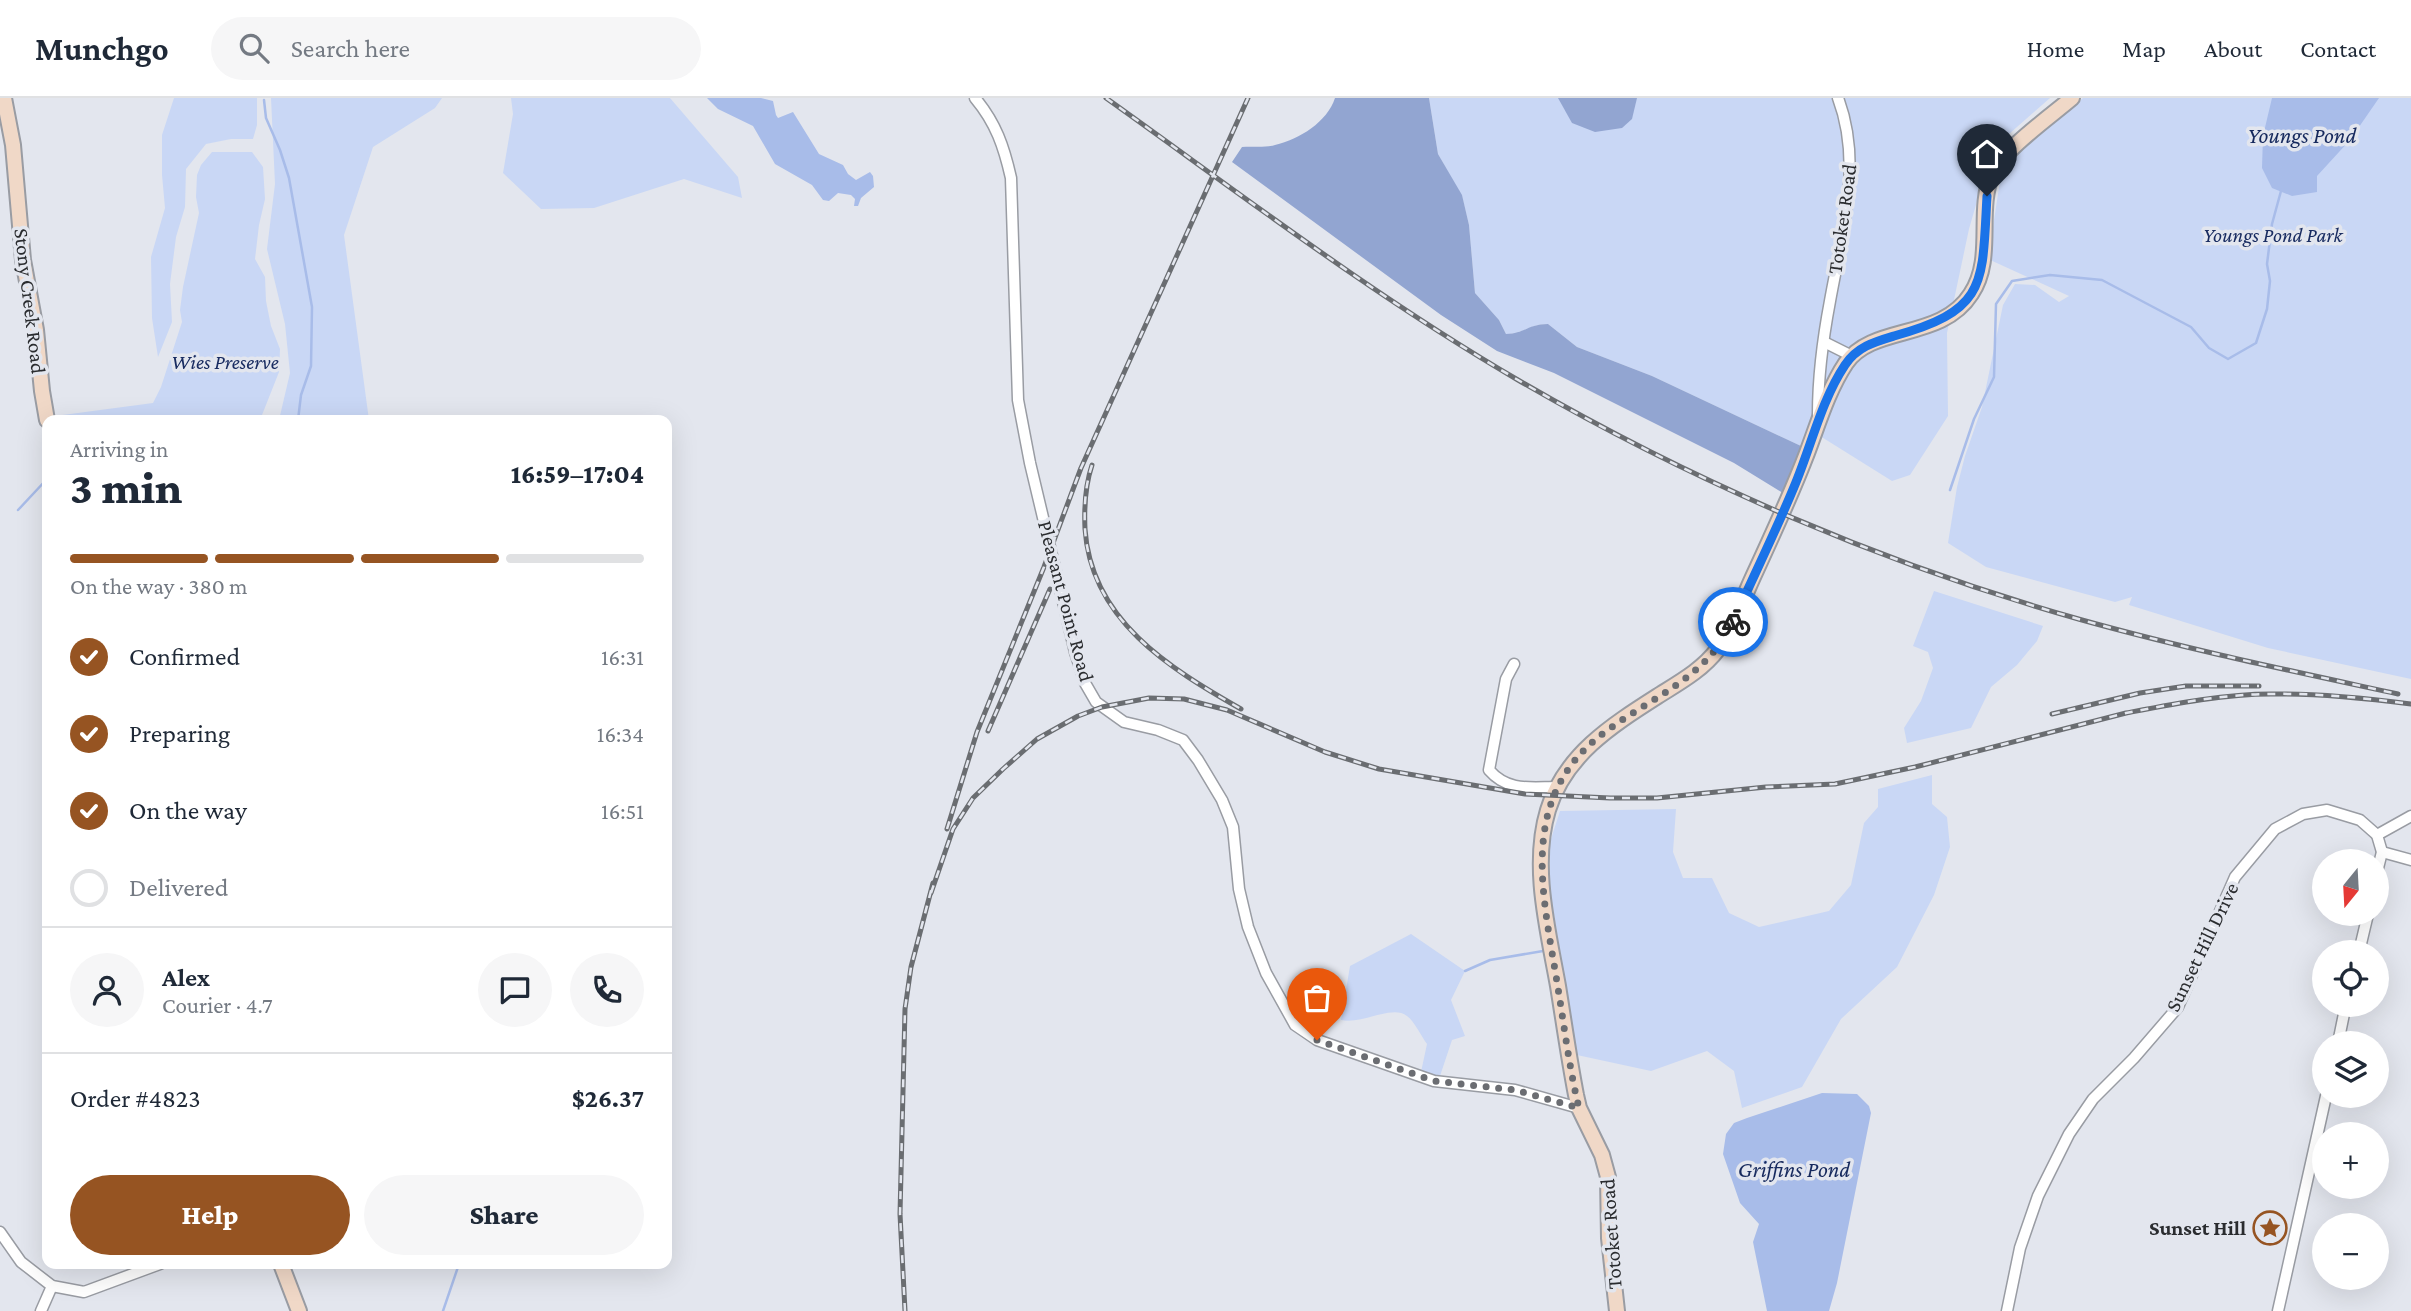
<!DOCTYPE html>
<meta charset="utf-8">
<style>
body{margin:0;font-family:"Crimson Pro",serif;background:#f6f6f7;color:#1f2937;height:100vh;display:flex;flex-direction:column;font-size:26px;white-space:nowrap}
*{box-sizing:border-box;margin:0}
p{font-size:23px;color:#747a83}
.icon{flex:none;width:38px;height:38px;fill:none;stroke:currentColor;stroke-width:2;stroke-linecap:round;stroke-linejoin:round}
.map{position:relative;flex:1;overflow:hidden}
.sheet{position:absolute;left:42px;top:317px;width:630px;height:854px;display:flex;flex-direction:column;background:#fff;border-radius:14px;box-shadow:0 7px 28px #0002}
.sheet>*{flex:none}
.needle{width:46px;rotate:198deg}
.controls{position:absolute;left:2312px;top:751px;display:grid;gap:14px}
.controls a{display:grid;place-items:center;width:77px;height:77px;border-radius:50%;background:#fff;box-shadow:0 7px 28px #0002;font-size:35px}
.pin{position:absolute;display:grid;place-items:center;width:60px;height:60px;color:#fff;margin:-72px -30px;border-radius:50% 50% 50% 0;rotate:-45deg;box-shadow:0 0 7px #0007}
.pin .icon{rotate:45deg}
.courier{position:absolute;display:grid;place-items:center;width:70px;height:70px;margin:-35px;border:5px solid #1a73e8;border-radius:50%;background:#fff;color:#222;box-shadow:0 2px 9px #0007}
.head em{font-style:normal;font-weight:800}
.head div{display:flex;flex-direction:column-reverse}
.head{display:flex;align-items:center;justify-content:space-between;height:119px;padding:0 28px}
h1{font-size:46px;font-weight:800;line-height:52px}
.bar{display:grid;grid-template-columns:repeat(4,1fr);gap:10px 7px;align-content:center;height:84px;padding:0 28px}
.bar i{height:9px;border-radius:5px;background:#e0e1e3}
.bar .current{background:#965422}
.bar p{grid-column:span 4}
.line{display:flex;align-items:center;gap:18px;padding:0 28px;border-top:2px solid #e0e1e3}
.line div{flex:1}
.round{display:grid;place-items:center;flex:none;width:74px;height:74px;border-radius:37px;background:#f6f6f7}
ol{padding:0 28px;list-style:none}
li{display:flex;align-items:center;gap:21px;height:77px}
li p{margin-inline-start:auto}
li .icon{padding:7px;border-radius:50%;background:#965422;color:#fff;stroke-width:4}
li:last-child{color:#747a83}
li i{width:38px;height:38px;border:4px solid #e0e1e3;border-radius:50%}
.action{display:flex;gap:14px;margin-top:auto;padding:14px 28px}
.action a{flex:1;height:80px;border-radius:42px;background:#965422;color:#fff;font-size:28px;font-weight:800;line-height:80px;text-align:center}
.action a+a{background:#f6f6f7;color:#1f2937}
header{display:flex;align-items:center;gap:42px;box-sizing:border-box;height:98px;padding:0 35px;background:#fff;border-bottom:2px solid #e0e1e3}
header strong{font-size:33px}
nav{display:flex;gap:38px;margin-inline-start:auto;font-size:24px}
.search{width:490px;height:63px;background:#f6f6f7;display:flex;align-items:center;gap:18px;box-sizing:border-box;padding:0 24px;border-radius:38px;color:#747a83;font-size:26px}
.map>svg:first-child{display:block}
.green{fill:#c9d7f5}
.forest{fill:#92a5d1}
.water{fill:#a8bce9}
.lines{fill:none;stroke-linecap:round;stroke-linejoin:round}
.stream{stroke:#a8bce9;stroke-width:2.5}
.street-casing{stroke:#999ca3;stroke-width:13}
.secondary-casing{stroke:#999ca3;stroke-width:18}
.street{stroke:#fff;stroke-width:10}
.secondary{stroke:#f0d8c7;stroke-width:14}
.rail-casing{stroke:#6a6d71;stroke-width:5}
.rail{stroke:#e3e6ee;stroke-width:2.5;stroke-dasharray:8;stroke-linecap:butt}
.done{stroke:#6b6d72;stroke-width:7;stroke-dasharray:0 12.6}
.route{stroke:#1a73e8;stroke-width:9}
.labels{text-anchor:middle;dominant-baseline:central;stroke-width:7;stroke-linejoin:round;paint-order:stroke}
.street-label{font-size:21px;fill:#2a2c2f;stroke:#e3e6ee}
.park-label{font-size:21px;font-style:italic;fill:#192c61;stroke:#e3e6ee}
.poi-label{font-size:21px;font-weight:bold;fill:#2a2c2f;stroke:#e3e6ee;text-anchor:end}
.water-label{font-size:23px;font-style:italic;fill:#16295d;stroke:#e3e6ee}
</style>
<header>
<strong>Munchgo</strong>
<div class="search"><svg class="icon" aria-label="search" viewBox="0 0 24 24"><circle cx="10" cy="10" r="6"/><path d="M15 15l6 6"/></svg>Search here</div>
<nav><a>Home</a><a>Map</a><a>About</a><a>Contact</a></nav>
</header>
<div class="map">
<svg width="2411" height="1213" viewBox="0 0 2411 1213">
<rect width="100%" height="100%" fill="#e3e6ee"/>
<g class="green">
<polygon points="174,0 257,0 257,27 253,41 231,41 206,46 186,71 185,109 176,139 170,186 172,224 158,259 152,220 151,159 165,110 162,77 162,37"/>
<polygon points="271,0 442,0 435,10 373,49 344,137 369,322 279,322 290,275 285,226 267,151 275,86"/>
<polygon points="511,0 670,0 738,79 742,100 684,81 594,110 541,111 503,75 513,16"/>
<path d="M1429,0H2050L1992,51L1969,131L1947,235L1948,318L1910,377L1892,383L1820,338L1801,348L1652,278L1577,249L1548,226C1529,226 1524,236 1506,236L1499,222L1475,195L1469,127L1462,98L1438,56Z"/>
<polygon points="2083,0 2411,0 2411,581 2268,550 2129,507 2132,499 2115,504 1986,469 1948,445 1957,389 1965,358 1982,309 2003,207 2015,186 2035,187 2059,204 2069,198 1988,161 2002,70"/>
<polygon points="212,54 252,54 263,69 265,101 259,127 255,161 265,179 266,203 271,228 280,251 279,274 262,317 258,322 168,322 166,319 140,322 56,322 55,318 153,305 161,289 182,224 180,212 183,189 199,115 196,99 197,77 201,67"/>
<polygon points="1934,493 2043,528 2037,543 2017,567 1991,589 1971,630 1907,645 1904,630 1921,603 1933,570 1928,554 1913,548"/>
<polygon points="1932,677 1932,706 1947,719 1950,749 1934,797 1897,869 1841,921 1802,989 1742,1010 1734,973 1707,953 1651,973 1577,957 1550,792 1550,744 1560,713 1676,711 1673,754 1683,780 1712,780 1729,815 1759,829 1829,813 1851,787 1864,725 1878,709 1878,691"/>
<path d="M1411,836L1465,873L1451,902L1465,938L1452,942L1440,978L1421,974L1427,946C1421,938 1415,924 1407,918C1392,906 1362,927 1341,922L1350,868Z"/>
</g>
<g class="forest">
<path d="M1335,0H1429L1438,56L1462,97L1469,127L1475,195L1499,222L1506,236C1524,236 1528,226 1548,226L1577,249L1652,278L1801,348L1783,395L1734,365L1554,275L1497,253L1441,217L1232,64L1242,49C1252,48 1265,50 1275,47C1300,41 1327,24 1335,0Z"/>
<polygon points="1558,0 1637,0 1632,21 1622,30 1595,34 1572,25"/>
</g>
<g class="water">
<polygon points="707,0 761,0 773,3 776,17 778,20 793,14 819,56 843,67 848,76 856,82 870,74 873,78 874,89 861,100 858,108 854,108 855,101 851,97 838,95 829,103 823,102 812,87 775,66 753,28 718,11"/>
<polygon points="2272,0 2379,0 2350,42 2317,78 2317,94 2292,98 2272,90 2262,70 2263,38"/>
<polygon points="1822,995 1857,996 1869,1008 1871,1015 1837,1185 1829,1213 1767,1213 1753,1144 1759,1126 1740,1105 1723,1056 1726,1036 1734,1025 1747,1020"/>
</g>
<g class="lines">
<g class="stream">
<polyline points="264,2 266,20 280,52 289,80 312,209 311,268 301,297 298,322"/>
<polyline points="1950,392 1974,321 1994,279 1996,206 2012,183 2050,177 2102,182 2191,229 2209,250 2228,261 2256,245 2267,211 2270,183 2267,166 2272,126 2281,93"/>
<polyline points="18,412 47,381"/>
<polyline points="1465,873 1490,862 1543,853"/>
<polyline points="443,1213 459,1166"/>
</g>
<defs>
<g id="street">
<path d="M975,0C996,25 1004,49 1011,80L1018,302L1030,365L1075,554L1085,585L1096,604L1124,624L1158,632L1183,642L1198,662L1222,702L1233,729L1239,791L1248,829L1266,875L1295,927L1317,942L1434,983L1515,992L1579,1010"/>
<polyline points="1824,244 1852,258"/>
<path d="M1818,316C1818,278 1823,240 1830,203C1842,136 1863,66 1838,0"/>
<path d="M1514,566L1506,581L1489,672C1508,694 1531,689 1557,689"/>
<polyline points="2377,737 2411,718"/>
<polyline points="2382,754 2411,762"/>
<polyline points="2359,854 2368,816"/>
<polyline points="2338,945 2346,906"/>
<polyline points="0,1134 21,1164 52,1188 84,1194 160,1166"/>
<polyline points="41,1213 52,1188"/>
<polyline points="2007,1213 2020,1150 2038,1098 2069,1036 2093,1001 2134,960 2178,909 2235,779 2275,731 2303,716 2327,712 2360,722 2377,737 2382,754 2376,778"/>
<polyline points="2278,1213 2326,998"/>
</g>
<g id="secondary">
<polyline points="4,0 13,47 23,162 36,232 42,293 47,322"/>
<polyline points="281,1166 299,1213"/>
<path d="M1617,1213L1609,1140L1608,1079L1602,1057L1579,1010L1576,997C1569,961 1564,925 1558,888C1548,832 1531,768 1548,712C1565,656 1614,626 1661,596C1682,583 1703,571 1718,551C1733,529 1742,503 1753,479C1772,438 1791,397 1807,355C1818,326 1828,292 1846,265C1873,226 1941,243 1971,196C1995,160 1976,114 1992,76C2003,52 2051,18 2072,0"/>
</g>
</defs>
<use href="#street" class="street-casing"/>
<use href="#secondary" class="secondary-casing"/>
<use href="#street" class="street"/>
<use href="#secondary" class="secondary"/>
<defs>
<g id="rail">
<path d="M1106,0C1242,97 1374,198 1518,282C1693,384 1886,467 2082,522C2186,551 2292,573 2398,596"/>
<path d="M1092,367C1085,388 1084,409 1085,431C1091,522 1169,570 1241,611"/>
<polyline points="2052,616 2140,595 2186,588 2259,588"/>
<polyline points="988,633 1050,491"/>
<polyline points="947,731 977,634 1044,469 1081,370 1248,0"/>
<path d="M931,795L953,731L973,700L1003,671L1037,641L1078,618L1102,609L1149,600L1184,601L1227,612L1325,654L1379,671L1525,696L1610,700H1657L1766,689L1835,686L1915,669L2126,615C2173,606 2223,596 2271,596C2317,595 2365,600 2411,606"/>
<polyline points="905,1213 900,1116 905,911 911,869 933,785"/>
</g>
</defs>
<use href="#rail" class="rail-casing"/>
<use href="#rail" class="rail"/>
</g>
<g class="lines">
<path class="done" d="M1317,942L1434,983L1515,992L1579,1010C1569,969 1564,926 1557,884C1542,792 1518,698 1605,634C1652,599 1706,580 1733,524"/>
<path class="route" d="M1733,524C1753,479 1775,435 1794,389C1811,349 1821,303 1845,267C1857,249 1874,244 1894,238C1988,212 1982,186 1987,98"/>
</g>
<defs>
<symbol id="sight-ring" viewBox="-11 -11 22 22"><circle r="9.5" fill="#e3e6ee" stroke="#965422" stroke-width="1.5"/><path d="M0-6L1.8-2.2L6-1.7L2.9 1.2L3.7 5.4L0 3.3L-3.7 5.4L-2.9 1.2L-6-1.7L-1.8-2.2Z" fill="#965422"/></symbol>
</defs>
<g fill-rule="evenodd">
<use href="#sight-ring" x="2251" y="1111" width="38" height="38"/>
</g>
<g class="labels">
<g class="street-label">
<text transform="translate(1842 121) rotate(-82)">Totoket Road</text>
<text transform="translate(30 203) rotate(83)">Stony Creek Road</text>
<text transform="translate(1066 503) rotate(75)">Pleasant Point Road</text>
<text transform="translate(2202 849) rotate(-64)">Sunset Hill Drive</text>
<text transform="translate(1611 1136) rotate(-94)">Totoket Road</text>
</g>
<g class="park-label">
<text x="2273" y="137">Youngs Pond Park</text>
<text x="225" y="264">Wies Preserve</text>
</g>
<g class="poi-label">
<text x="2246" y="1130">Sunset Hill</text>
</g>
<g class="water-label">
<text x="2302" y="37">Youngs Pond</text>
<text x="1794" y="1071">Griffins Pond</text>
</g>
</g>
</svg>
<div class="controls">
<a><svg class="needle" viewBox="-14 -14 28 28"><path d="M0-13l5 13h-10z" fill="#e53935"/><path d="M0 13l5-13h-10z" fill="#747a83"/></svg></a>
<a><svg class="icon" aria-label="locate" viewBox="0 0 24 24"><circle cx="12" cy="12" r="6"/><path d="M12 2v4M12 18v4M2 12h4M18 12h4"/></svg></a>
<a><svg class="icon" aria-label="layers" viewBox="0 0 24 24"><path d="M12 4l9 5-9 5-9-5zM3 14l9 5 9-5"/></svg></a>
<a>+</a>
<a>−</a>
</div>
<div class="pin" style="left:1317px;top:942px;background:#ea580c"><svg class="icon" aria-label="bag" viewBox="0 0 24 24"><path d="M5 8h14l-1 12H6zM9 8a3 3 0 0 1 6 0"/></svg></div>
<div class="pin" style="left:1987px;top:98px;background:#1f2937"><svg class="icon" aria-label="home" viewBox="0 0 24 24"><path d="M3 11l9-7 9 7M6 9v11h12V9"/></svg></div>
<div class="courier" style="left:1733px;top:524px"><svg class="icon" aria-label="bike" viewBox="0 0 24 24"><circle cx="6" cy="16" r="4"/><circle cx="18" cy="16" r="4"/><path d="M6 16l4-8h5l3 8M10 8l3 8H6M13 5h3"/></svg></div>
<section class="sheet">
<div class="head"><div><h1>3 min</h1><p>Arriving in</p></div><em>16:59–17:04</em></div>
<div class="bar"><i class="current"></i><i class="current"></i><i class="current"></i><i></i><p>On the way · 380 m</p></div>
<ol>
<li><svg class="icon" aria-label="check" viewBox="0 0 24 24"><path d="M5 12l5 5 9-10"/></svg>Confirmed<p>16:31</p></li>
<li><svg class="icon" aria-label="check" viewBox="0 0 24 24"><path d="M5 12l5 5 9-10"/></svg>Preparing<p>16:34</p></li>
<li><svg class="icon" aria-label="check" viewBox="0 0 24 24"><path d="M5 12l5 5 9-10"/></svg>On the way<p>16:51</p></li>
<li><i></i>Delivered</li>
</ol>
<div class="line" style="height:126px"><a class="round"><svg class="icon" aria-label="person" viewBox="0 0 24 24"><circle cx="12" cy="8" r="4"/><path d="M4 21q1-7 8-7t8 7"/></svg></a><div><b>Alex</b><p>Courier · 4.7</p></div><a class="round"><svg class="icon" aria-label="chat" viewBox="0 0 24 24"><path d="M4 5h16v11H9l-5 4z"/></svg></a><a class="round"><svg class="icon" aria-label="phone" viewBox="0 0 24 24"><path d="M5 4h4l2 5-3 2q2 4 5 5l2-3 5 2v4C11 20 4 13 5 4z"/></svg></a></div>
<div class="line" style="height:91px"><div>Order #4823</div><b>$26.37</b></div>
<div class="action"><a>Help</a><a>Share</a></div>
</section>
</div>
